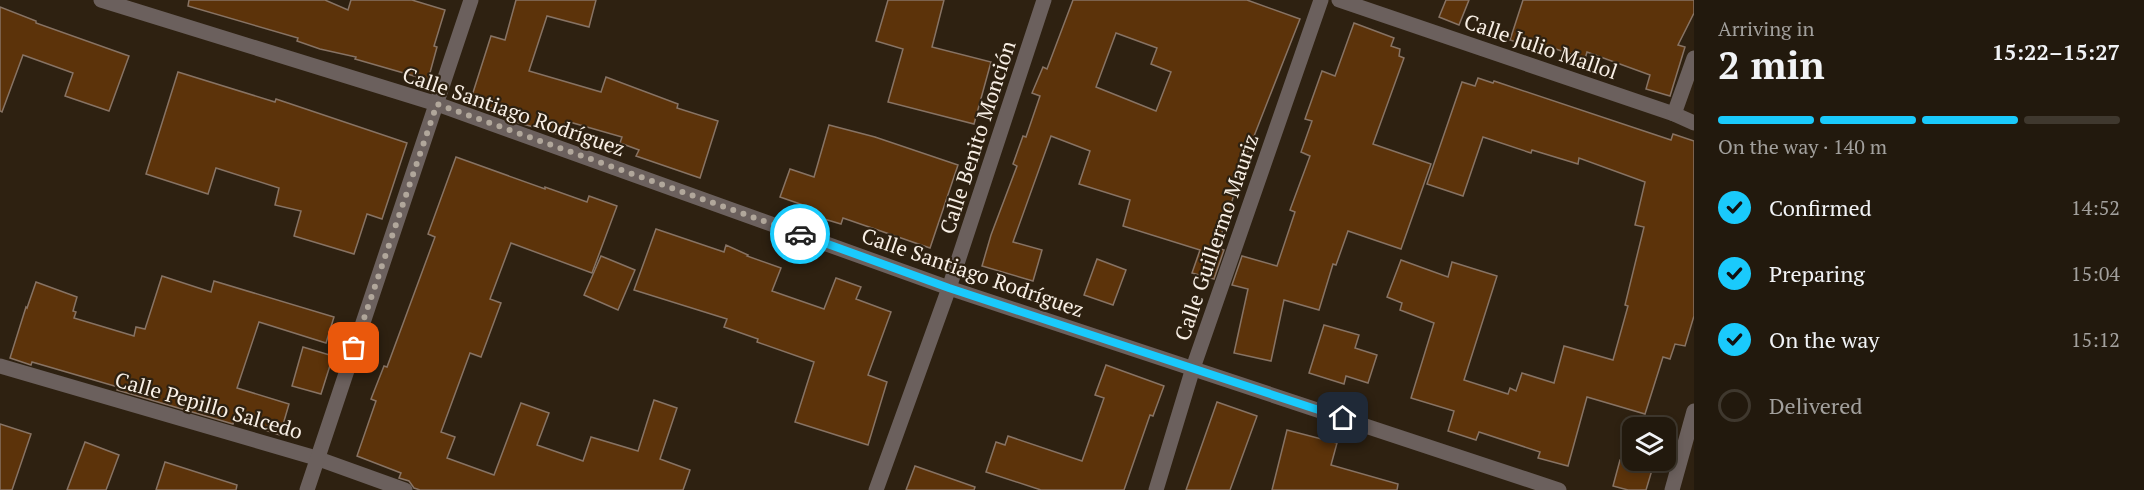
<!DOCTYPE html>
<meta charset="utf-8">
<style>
body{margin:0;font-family:"PT Serif",serif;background:#2a2216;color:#f1f3f6;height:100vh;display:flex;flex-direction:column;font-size:22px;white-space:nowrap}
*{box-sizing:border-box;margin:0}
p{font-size:20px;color:#a2a09d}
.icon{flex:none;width:33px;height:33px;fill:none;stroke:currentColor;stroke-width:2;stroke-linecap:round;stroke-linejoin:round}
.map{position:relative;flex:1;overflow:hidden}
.sheet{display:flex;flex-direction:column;background:#22190d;width:450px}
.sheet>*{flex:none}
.buttons{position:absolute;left:1622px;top:417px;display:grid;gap:12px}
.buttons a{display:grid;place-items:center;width:54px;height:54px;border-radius:12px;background:#22190d;box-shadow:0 3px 9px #0003,0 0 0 2px #3f382e;font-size:30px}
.pin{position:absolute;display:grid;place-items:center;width:51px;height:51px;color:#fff;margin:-26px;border-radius:12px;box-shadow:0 3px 9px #0006}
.courier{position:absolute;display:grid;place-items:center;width:60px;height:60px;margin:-30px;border:4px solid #1acafc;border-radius:50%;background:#fff;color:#222;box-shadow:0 2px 8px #0007}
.overview em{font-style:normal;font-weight:700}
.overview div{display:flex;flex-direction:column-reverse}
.overview{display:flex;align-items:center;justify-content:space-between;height:102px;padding:0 24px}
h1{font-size:39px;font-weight:700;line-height:45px}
.bar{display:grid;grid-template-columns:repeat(4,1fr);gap:9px 6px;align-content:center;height:72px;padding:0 24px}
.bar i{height:8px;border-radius:4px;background:#3f382e}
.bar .selected{background:#1acafc}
.bar p{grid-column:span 4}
ol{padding:0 24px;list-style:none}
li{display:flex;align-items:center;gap:18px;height:66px}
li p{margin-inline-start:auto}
li .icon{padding:6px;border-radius:50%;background:#1acafc;color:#111;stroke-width:4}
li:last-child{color:#a2a09d}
li i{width:33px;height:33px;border:3px solid #3f382e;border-radius:50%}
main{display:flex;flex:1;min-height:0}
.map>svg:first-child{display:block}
.building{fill:#5c330a;stroke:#877364;stroke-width:1.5;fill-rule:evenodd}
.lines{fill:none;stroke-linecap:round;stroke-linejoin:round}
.minor{stroke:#6b605d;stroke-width:15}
.done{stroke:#b1a79b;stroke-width:6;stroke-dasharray:0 10.8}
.route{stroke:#1acafc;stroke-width:8}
.labels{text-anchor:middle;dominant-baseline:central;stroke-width:4.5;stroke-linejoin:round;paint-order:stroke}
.street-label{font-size:21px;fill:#f8efe5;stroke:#2e2111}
</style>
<main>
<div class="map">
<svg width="1694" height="490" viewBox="0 0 1694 490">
<rect width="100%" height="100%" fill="#2e2111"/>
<g class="building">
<polygon points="189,0 325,0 348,10 351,0 412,0 445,10 434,46 437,47 428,80 355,59 356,57 320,49 297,41 298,38 188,6"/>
<polygon points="516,0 596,0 589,27 547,16 529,71 601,92 606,77 678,104 677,108 718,121 700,178 636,156 639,150 620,143 622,137 566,121 561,135 516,122 518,116 470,102 491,36 505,40"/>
<polygon points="888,0 944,0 932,47 991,62 974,124 888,102 903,49 876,41"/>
<path d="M1073,0H1247L1300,19L1247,154L1217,248L1224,250L1214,279L1192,273L1200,250L1123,226L1130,200L1079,184L1090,151L1051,136L1013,242L1042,250L1033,281L982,266L991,235L1017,166L1013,164L1023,136L1026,137L1040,96L1032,93L1043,67L1047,69ZM1116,33L1157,48L1151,64L1171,72L1156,111L1096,87Z"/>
<polygon points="1446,0 1469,0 1459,25 1439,17"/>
<polygon points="1523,0 1694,0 1694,13 1678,45 1685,47 1670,96 1646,89 1650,75 1587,52 1585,59 1547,46 1545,51 1510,40"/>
<polygon points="0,7 36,21 36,23 129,56 109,111 65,96 73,73 23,55 2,112 0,111"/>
<polygon points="1354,23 1394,38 1391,46 1400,49 1399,56 1404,58 1373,144 1431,164 1401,249 1348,231 1336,265 1333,264 1319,310 1284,300 1271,361 1234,353 1248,289 1232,285 1242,256 1277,266 1295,212 1290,210 1310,156 1301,152 1312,121 1305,119 1322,71 1335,76"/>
<polygon points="178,72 275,102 276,99 407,143 382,219 367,214 354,254 294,236 301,211 275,205 279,188 216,168 208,194 146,174"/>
<polygon points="1478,78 1493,83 1494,81 1671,140 1673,134 1694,141 1694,316 1685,346 1675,344 1670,359 1663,357 1645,414 1587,397 1568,466 1538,458 1540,452 1479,432 1476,440 1448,431 1454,411 1411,398 1434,323 1400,310 1402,303 1387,297 1401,260 1448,277 1452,262 1497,276 1464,380 1508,394 1510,388 1516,391 1522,373 1554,383 1564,346 1613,360 1628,306 1625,305 1644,227 1635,225 1645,182 1579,158 1578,164 1532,150 1531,153 1483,137 1463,196 1427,184 1462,82 1475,86"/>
<polygon points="829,125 875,137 958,165 930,248 843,218 841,224 804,213 806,206 780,197 790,169 814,177"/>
<polygon points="456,157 545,189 545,187 587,202 589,196 617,206 592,273 511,243 490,299 501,303 481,357 470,353 441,432 455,437 447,458 494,475 521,403 549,413 537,445 583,461 591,437 638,451 654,400 677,408 660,459 690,470 683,490 420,490 414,488 409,481 399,478 401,473 357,456 376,401 371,399 384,366 387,367 435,237 428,234"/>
<polygon points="656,229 724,252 726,245 748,255 747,256 781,268 772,291 824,309 836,278 861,287 856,299 891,312 868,375 887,382 868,445 795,422 814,362 757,342 758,339 724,327 727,319 634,290"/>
<polygon points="601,256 635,270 618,310 584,295"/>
<polygon points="1097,259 1126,270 1113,305 1084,295"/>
<polygon points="162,276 211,292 214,281 334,317 326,343 259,322 237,388 289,404 280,435 234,420 233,424 117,390 118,387 32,362 31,365 10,358 26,307 27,308 36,282 77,297 73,311 76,312 74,318 134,336 136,327 145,329"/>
<polygon points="1324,325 1359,335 1355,348 1377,355 1368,383 1346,376 1344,384 1309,373"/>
<polygon points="303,347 333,356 321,394 292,386"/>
<polygon points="1106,365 1164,386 1153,416 1150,415 1124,490 1041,490 986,472 996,442 1005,445 1008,436 1082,461 1104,398 1095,395"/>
<polygon points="1217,402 1257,416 1230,490 1186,490"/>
<polygon points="0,424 31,434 12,490 0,490"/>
<polygon points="1287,430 1337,443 1331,465 1398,484 1397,490 1272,490"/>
<polygon points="85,442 119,455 106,490 67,490"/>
<polygon points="1620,460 1655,460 1646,490 1628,490 1613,486"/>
<polygon points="165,462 237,485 236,490 156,490"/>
<polygon points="915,466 975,487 974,490 906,490"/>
</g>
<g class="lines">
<g class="minor">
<polyline points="101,0 437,104 949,288 1559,490"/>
<polyline points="1339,0 1674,114 1694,123"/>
<polyline points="1674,114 1694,58"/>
<polyline points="0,366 316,458 405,490"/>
<polyline points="307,490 471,0"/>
<polyline points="876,490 949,288 1044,0"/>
<polyline points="1156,490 1193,368 1321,0"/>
<polyline points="1672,490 1694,411"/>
</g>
</g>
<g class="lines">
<polyline class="done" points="354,348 437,104 800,234"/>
<polyline class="route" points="800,234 949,288 1343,418"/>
</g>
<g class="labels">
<g class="street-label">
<text transform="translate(1541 46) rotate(19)">Calle Julio Mallol</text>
<text transform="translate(514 111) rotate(19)">Calle Santiago Rodríguez</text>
<text transform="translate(977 137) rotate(-72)">Calle Benito Monción</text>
<text transform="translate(1216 237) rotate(-71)">Calle Guillermo Mauriz</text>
<text transform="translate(973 272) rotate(19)">Calle Santiago Rodríguez</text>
<text transform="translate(209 405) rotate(16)">Calle Pepillo Salcedo</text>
</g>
</g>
</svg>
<div class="buttons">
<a><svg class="icon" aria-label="layers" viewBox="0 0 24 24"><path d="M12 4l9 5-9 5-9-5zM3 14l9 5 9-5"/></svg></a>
</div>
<div class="pin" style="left:354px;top:348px;background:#ea580c"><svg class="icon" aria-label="bag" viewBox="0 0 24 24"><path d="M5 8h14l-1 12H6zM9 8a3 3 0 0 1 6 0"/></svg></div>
<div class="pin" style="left:1343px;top:418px;background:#1f2937"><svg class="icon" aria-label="home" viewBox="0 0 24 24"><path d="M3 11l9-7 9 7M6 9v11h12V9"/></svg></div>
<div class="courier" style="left:800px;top:234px"><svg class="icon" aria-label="car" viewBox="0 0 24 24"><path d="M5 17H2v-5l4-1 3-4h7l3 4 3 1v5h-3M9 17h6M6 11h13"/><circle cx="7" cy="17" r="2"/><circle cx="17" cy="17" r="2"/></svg></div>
</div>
<section class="sheet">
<div class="overview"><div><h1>2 min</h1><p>Arriving in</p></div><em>15:22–15:27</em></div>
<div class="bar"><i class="selected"></i><i class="selected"></i><i class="selected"></i><i></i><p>On the way · 140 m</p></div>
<ol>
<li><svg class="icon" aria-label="check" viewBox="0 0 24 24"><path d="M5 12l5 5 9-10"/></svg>Confirmed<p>14:52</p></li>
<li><svg class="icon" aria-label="check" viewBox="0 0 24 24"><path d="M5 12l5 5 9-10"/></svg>Preparing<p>15:04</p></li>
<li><svg class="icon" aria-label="check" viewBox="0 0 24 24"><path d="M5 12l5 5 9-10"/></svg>On the way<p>15:12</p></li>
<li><i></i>Delivered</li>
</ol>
</section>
</main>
